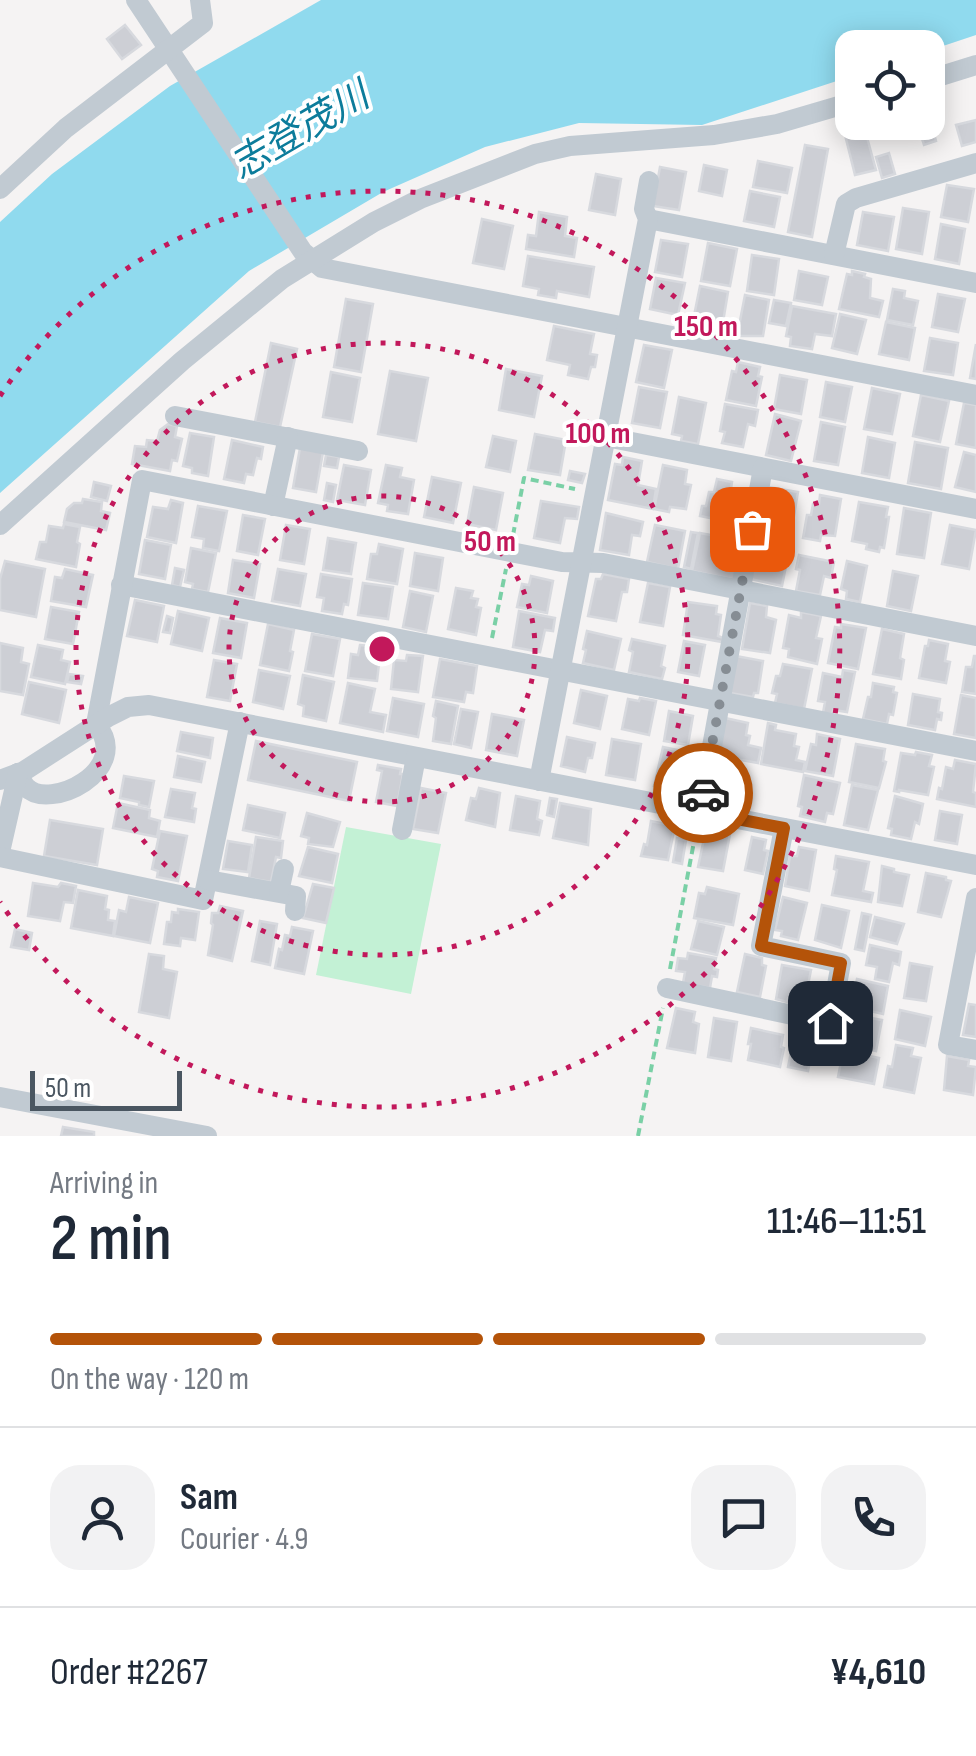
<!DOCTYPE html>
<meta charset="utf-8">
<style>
body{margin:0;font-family:"Sofia Sans Condensed","Noto Sans JP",sans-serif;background:#f2f2f3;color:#1f2937;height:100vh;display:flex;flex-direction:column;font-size:38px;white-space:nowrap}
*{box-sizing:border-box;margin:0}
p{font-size:32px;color:#747a83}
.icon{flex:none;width:55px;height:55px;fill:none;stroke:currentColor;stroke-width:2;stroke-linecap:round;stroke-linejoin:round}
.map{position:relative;height:1136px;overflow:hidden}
.side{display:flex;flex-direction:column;background:#fff;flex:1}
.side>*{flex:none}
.tools{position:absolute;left:835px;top:30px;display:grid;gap:20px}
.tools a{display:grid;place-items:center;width:110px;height:110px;border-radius:20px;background:#fff;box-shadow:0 5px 25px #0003;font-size:50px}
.scale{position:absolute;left:30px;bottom:25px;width:152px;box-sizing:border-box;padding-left:10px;border:5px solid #4a5661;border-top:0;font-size:28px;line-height:35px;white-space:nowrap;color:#4a5661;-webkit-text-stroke:8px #fff;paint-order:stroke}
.pin{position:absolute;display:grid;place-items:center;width:85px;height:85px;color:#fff;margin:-42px;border-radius:20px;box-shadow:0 5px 15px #0006}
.courier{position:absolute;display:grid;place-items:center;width:100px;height:100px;margin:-50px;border:8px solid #b45309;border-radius:50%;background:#fff;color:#222;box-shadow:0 2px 12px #0007}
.headline em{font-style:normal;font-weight:600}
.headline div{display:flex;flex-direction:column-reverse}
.headline{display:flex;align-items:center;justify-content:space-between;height:170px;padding:0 50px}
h1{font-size:65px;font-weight:600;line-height:75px}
.bar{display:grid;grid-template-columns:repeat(4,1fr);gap:15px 10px;align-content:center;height:120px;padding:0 50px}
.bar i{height:12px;border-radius:8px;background:#e0e1e3}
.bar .selected{background:#b45309}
.bar p{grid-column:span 4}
.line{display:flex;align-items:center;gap:25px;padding:0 50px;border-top:2px solid #e0e1e3}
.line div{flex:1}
.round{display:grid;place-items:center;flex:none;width:105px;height:105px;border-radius:30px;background:#f2f2f3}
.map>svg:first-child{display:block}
.green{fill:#c3f1d5}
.water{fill:#90daee}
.building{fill:#cdcfd5;stroke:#d7d9de;stroke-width:2.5}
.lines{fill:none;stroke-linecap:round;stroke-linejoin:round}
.path{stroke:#7ad0a6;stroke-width:4;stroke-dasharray:8 5;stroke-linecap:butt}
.minor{stroke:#c1cad2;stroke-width:20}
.done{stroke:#868d94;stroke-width:10;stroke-dasharray:0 18}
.route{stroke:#b45309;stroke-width:12}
.ring{fill:none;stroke:#c2185b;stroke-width:5;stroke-dasharray:5 10}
.labels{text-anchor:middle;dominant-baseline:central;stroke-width:8;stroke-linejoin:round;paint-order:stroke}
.water-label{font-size:38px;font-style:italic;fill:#0c7c9b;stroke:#fff}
.centre{fill:#c2185b;stroke:#fff;stroke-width:5}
.ring-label{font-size:30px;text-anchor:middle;font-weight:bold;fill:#c2185b;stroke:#fff;stroke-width:8;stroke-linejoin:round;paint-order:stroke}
</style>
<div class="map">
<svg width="976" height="1136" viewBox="0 0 976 1136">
<rect width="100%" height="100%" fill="#f5f3f3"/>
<polygon class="green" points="346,827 441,844 411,994 316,975"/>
<polygon class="water" points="976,0 976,35 928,51 928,48 852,48 852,76 702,125 579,123 485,147 383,192 249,271 0,493 0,222 52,174 170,86 321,0"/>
<g class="building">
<polygon points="125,25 141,45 122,59 107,39"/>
<polygon points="930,119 936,141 924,145 917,123 928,122"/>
<polygon points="976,120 976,142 962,146 956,125"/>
<polygon points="865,130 876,170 855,175 845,135"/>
<polygon points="805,145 828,149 812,237 788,232"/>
<polygon points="889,153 895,174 882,178 876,157"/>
<polygon points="758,161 792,168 787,193 753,187"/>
<polygon points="704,165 727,170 722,196 699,191"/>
<polygon points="660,167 686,172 679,210 653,206"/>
<polygon points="596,174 621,179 615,215 589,210"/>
<polygon points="947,185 974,189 968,222 941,217"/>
<polygon points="750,191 780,197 774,227 744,221"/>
<polygon points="903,208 929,212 922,254 896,249"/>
<polygon points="539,212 567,217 565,236 577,238 574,257 526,249 528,235 536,236"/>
<polygon points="863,212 894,217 888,251 857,245"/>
<polygon points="482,219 513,226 504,269 473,263"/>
<polygon points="941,224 965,229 959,264 935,259"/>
<polygon points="661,240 688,244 682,277 655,272"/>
<polygon points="708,243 737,249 730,286 701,281"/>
<polygon points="752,255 779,259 774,295 747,291"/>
<polygon points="528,256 594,267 589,297 557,291 556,298 538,295 539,289 523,286"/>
<polygon points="799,271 828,277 822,305 794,300"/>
<polygon points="852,271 865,274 864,277 871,279 870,298 883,301 879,317 839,309 847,274 852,275"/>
<polygon points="656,278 685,283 678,315 650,309"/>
<polygon points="700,286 728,292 723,322 717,321 715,330 699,327 700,318 694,316"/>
<polygon points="893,289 905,291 904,298 918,301 913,325 887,320"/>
<polygon points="938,294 965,299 958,332 932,327"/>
<polygon points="745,295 769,300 763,336 737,336"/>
<polygon points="346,299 373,304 361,372 334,367"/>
<polygon points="774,300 791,303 786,326 769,323"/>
<polygon points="792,306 836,314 832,336 815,334 812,349 790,346 791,337 786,336"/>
<polygon points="840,314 866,320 857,354 832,348"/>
<polygon points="886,322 915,328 909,360 879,354"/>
<polygon points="554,326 594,334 590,354 597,355 595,367 591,367 588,379 568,375 570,365 547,360"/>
<polygon points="930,338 958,343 953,375 924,371"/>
<polygon points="271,343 297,349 280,427 255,422"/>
<polygon points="976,344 976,379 970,378"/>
<polygon points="644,345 672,350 664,388 636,382"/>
<polygon points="738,362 760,367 758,376 762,377 756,406 726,400 732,371 736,372"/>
<polygon points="506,369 542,376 534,417 499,410"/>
<polygon points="390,371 428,378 416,441 378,434"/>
<polygon points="331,372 360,378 352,422 323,417"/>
<polygon points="780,375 807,380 801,414 774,409"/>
<polygon points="826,382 852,387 845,422 820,417"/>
<polygon points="639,387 667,392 660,428 632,423"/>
<polygon points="872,388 900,394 892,434 864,429"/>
<polygon points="921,395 949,401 940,442 913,436"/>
<polygon points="679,397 706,403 698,444 681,441 682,436 672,434"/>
<polygon points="964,403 976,405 976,448 956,444"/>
<polygon points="725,404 758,410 755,426 748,424 743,447 722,443 725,432 720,431"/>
<polygon points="775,414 801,421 791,461 766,455"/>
<polygon points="821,422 845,427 838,465 814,461"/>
<polygon points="168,424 177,426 175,437 182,439 177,461 172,460 170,471 132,464 135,446 146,447 147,440 157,441 160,430"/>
<polygon points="190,433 214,437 208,476 192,473 192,468 183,466"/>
<polygon points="535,434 566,440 560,475 528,470"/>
<polygon points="493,436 516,441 510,472 486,467"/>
<polygon points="868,437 895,443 889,478 862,473"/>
<polygon points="232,440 263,447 261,459 257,458 253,475 246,474 244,483 224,479"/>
<polygon points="915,442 948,448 941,489 908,483"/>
<polygon points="300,448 323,452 316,492 293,488"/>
<polygon points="964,452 976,455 976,492 955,487"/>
<polygon points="326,455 339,457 337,468 324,466"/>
<polygon points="623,457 642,461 638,485 656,489 653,509 608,500 615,464 622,465"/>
<polygon points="344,465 371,470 365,505 337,500"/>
<polygon points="386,465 402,468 400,477 414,480 408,514 387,511 388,505 378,503"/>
<polygon points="663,465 687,470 685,484 691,485 686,509 670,507 669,512 654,509"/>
<polygon points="570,471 585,474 582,483 568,480"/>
<polygon points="432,477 461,483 453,523 424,517"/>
<polygon points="717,479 732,482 730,495 735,496 730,522 700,516 702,506 706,506 709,492 714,492"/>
<polygon points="94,482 111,486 107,501 91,497"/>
<polygon points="327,483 336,485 333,502 324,500"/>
<polygon points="474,487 503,493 496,530 467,524"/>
<polygon points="768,487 798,492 792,527 763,523"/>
<polygon points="820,495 841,499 835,536 821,535 820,541 803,538 807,515 811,515 813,504 819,504"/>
<polygon points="83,499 102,502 101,511 110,513 106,530 64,522 67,509 74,503 82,503"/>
<polygon points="739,499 750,502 746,524 734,521"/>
<polygon points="171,500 183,503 176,543 147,537 153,507 168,509"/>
<polygon points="541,501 579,507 577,519 565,518 560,543 534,538"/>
<polygon points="859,502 888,507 886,517 889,517 884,548 880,547 879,552 866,549 867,544 852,541"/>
<polygon points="198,506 227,511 219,551 203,548 204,539 192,537"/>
<polygon points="904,508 931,513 924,558 897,554"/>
<polygon points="606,513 643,522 640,536 632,535 629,555 600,550"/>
<polygon points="243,515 265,519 258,555 237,551"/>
<polygon points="64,524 80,527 77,542 80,544 76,567 36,559 40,542 46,542 49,526 63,528"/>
<polygon points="286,525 310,529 304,564 280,560"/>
<polygon points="655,525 685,531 678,569 647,562"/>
<polygon points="950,525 976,530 969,569 942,564"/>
<polygon points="691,532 698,533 691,569 684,567"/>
<polygon points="700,533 733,539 729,559 740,561 736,580 692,571"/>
<polygon points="328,538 356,543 351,574 323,570"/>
<polygon points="145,540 171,545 165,579 139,574"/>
<polygon points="379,544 403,549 397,584 367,579 371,554 377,554"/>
<polygon points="758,544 789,551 782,586 751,579"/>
<polygon points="191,548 216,553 208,592 192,589 193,584 185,582"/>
<polygon points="415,553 443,558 438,591 410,586"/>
<polygon points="799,555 834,562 831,578 824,576 820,595 796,591 800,570 796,569"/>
<polygon points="233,560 260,564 254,598 228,593"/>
<polygon points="5,561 45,569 36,617 0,610 0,579"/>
<polygon points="847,561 867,566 860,602 846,599 847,591 841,589"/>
<polygon points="175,568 184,570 180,587 172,585"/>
<polygon points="65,569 93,575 86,607 51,601 55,577 62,578"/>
<polygon points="278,569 306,574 300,606 272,601"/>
<polygon points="893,571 918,576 911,611 887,606"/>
<polygon points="321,574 352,579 348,605 344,604 342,614 322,611 324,598 317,597"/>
<polygon points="603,574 629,579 627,592 622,592 616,621 588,616 596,579 601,579"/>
<polygon points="531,576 553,581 547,613 517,607 522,584 529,585"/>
<polygon points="363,583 393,587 388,619 358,615"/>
<polygon points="648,583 670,587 663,626 640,622"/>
<polygon points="456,588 473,591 471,598 478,599 476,607 481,608 476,635 448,629"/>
<polygon points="410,591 433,596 426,632 403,627"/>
<polygon points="135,600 164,606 157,642 127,636"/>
<polygon points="688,602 717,606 716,614 721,615 718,636 723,638 722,642 683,635"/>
<polygon points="750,603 767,606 766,617 776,620 770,653 742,649"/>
<polygon points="51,607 79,612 73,644 45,639"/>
<polygon points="178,611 209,618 202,651 171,644"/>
<polygon points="519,611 555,618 553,631 545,630 540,652 513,647"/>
<polygon points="801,612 821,616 816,638 822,639 817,664 788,657 789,649 783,648 789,615 801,618"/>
<polygon points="167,616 173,618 170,633 163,632"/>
<polygon points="220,618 247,623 241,658 213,653"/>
<polygon points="268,624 294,630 290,651 293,652 289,671 260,665"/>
<polygon points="841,624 866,628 858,669 828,663 835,627 841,628"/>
<polygon points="882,629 904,634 900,658 904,660 901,679 873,674"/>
<polygon points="587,631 621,639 614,670 583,663 586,650 583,649"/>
<polygon points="312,634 340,639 333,676 305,671"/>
<polygon points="632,639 665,646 661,666 665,668 662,679 629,672 633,652 629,650"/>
<polygon points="929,640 948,644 945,661 950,662 946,683 919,678 925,646 928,646"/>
<polygon points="684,641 705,645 699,676 678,672"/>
<polygon points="0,643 23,648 21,662 29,664 23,695 0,691"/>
<polygon points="38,645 63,650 61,660 70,662 65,684 31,677"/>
<polygon points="360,645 381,647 377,681 348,678 351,654 358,655"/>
<polygon points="407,655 423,656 418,692 391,689 394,660 406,661"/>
<polygon points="736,656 763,661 758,693 754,693 753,697 730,693"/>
<polygon points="974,656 976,656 976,694 962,692 966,667 972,667"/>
<polygon points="440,659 477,666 473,693 466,692 464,702 433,697"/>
<polygon points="214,660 237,664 230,701 207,697"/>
<polygon points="783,664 812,669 804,709 775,703 777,694 772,693 776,676 780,676"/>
<polygon points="259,670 290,676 283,709 253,702"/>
<polygon points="843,670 855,672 847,712 833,710 832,714 823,713 825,702 818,701 823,673 842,677"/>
<polygon points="69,674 83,676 81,684 67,682"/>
<polygon points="303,675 334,682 326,721 303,716 304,706 298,704"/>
<polygon points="29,682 66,690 59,723 22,714"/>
<polygon points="348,683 375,689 370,712 386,715 383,732 340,723"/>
<polygon points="873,683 894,687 893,692 897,693 893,715 889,714 887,724 863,719 868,697 871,697"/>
<polygon points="581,690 607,696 600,729 574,723"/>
<polygon points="913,694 940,699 938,712 942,713 941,720 937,719 935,730 908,725"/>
<polygon points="961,695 976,698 976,738 954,734"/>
<polygon points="393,698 424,704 418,737 387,731"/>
<polygon points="640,698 656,701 649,735 622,729 628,699 639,701"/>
<polygon points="436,701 458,706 451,744 433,741 436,718 433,716"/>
<polygon points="461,709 478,712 471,748 454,744"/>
<polygon points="669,711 693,716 688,745 664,741"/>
<polygon points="492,714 524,720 517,756 486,750"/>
<polygon points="725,718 748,723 746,735 750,736 748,745 761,748 758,763 718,756"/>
<polygon points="768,723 776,725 775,730 796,734 794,746 799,747 796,760 805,762 803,772 761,764"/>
<polygon points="181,732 213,738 210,758 177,751"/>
<polygon points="817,734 840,739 833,776 805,771 811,744 816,745"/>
<polygon points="567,737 595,743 592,758 588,758 585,772 561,766"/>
<polygon points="612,739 641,744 635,780 606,775"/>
<polygon points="256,741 357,762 349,801 248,780"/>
<polygon points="856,744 885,749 883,761 886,762 879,788 849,782"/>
<polygon points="663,747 692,753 684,793 654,786"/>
<polygon points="916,752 932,755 929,766 934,767 928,795 899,790 899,792 894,791 901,753 915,755"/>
<polygon points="178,756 205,762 201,782 174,777"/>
<polygon points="717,758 733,762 733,765 743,768 737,799 709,793"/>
<polygon points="955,760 976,764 973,792 976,793 976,807 937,799 939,788 942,789 946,767 953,769"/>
<polygon points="378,765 401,769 400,774 403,774 397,806 376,802 382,771 377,770"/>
<polygon points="804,775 840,783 833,814 827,813 825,822 800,816 802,807 798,806"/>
<polygon points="124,776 154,781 149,807 139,805 139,802 120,798"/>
<polygon points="852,785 878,790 868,830 844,825"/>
<polygon points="421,788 446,793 438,833 413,829"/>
<polygon points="479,788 500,793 495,827 466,820 471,798 476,799"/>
<polygon points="171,789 195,793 192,808 196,809 194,822 165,817"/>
<polygon points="516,796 540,801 537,819 542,821 539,835 510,830"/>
<polygon points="895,796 923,804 919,824 915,822 911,839 891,835 892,829 888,828"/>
<polygon points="550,798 557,799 554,817 547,815"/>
<polygon points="118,803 150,810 149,818 160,821 157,837 113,828"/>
<polygon points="560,803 591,809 588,845 553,838"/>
<polygon points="248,805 285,813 280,838 243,830"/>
<polygon points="940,811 962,815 957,844 935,840"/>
<polygon points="307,813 340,822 333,847 308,844 309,838 301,836"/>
<polygon points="50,820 103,829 97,865 44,856"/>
<polygon points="651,821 675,826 668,860 641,856 644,844 647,845"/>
<polygon points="706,829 730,834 723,871 698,867"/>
<polygon points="160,831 187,836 178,881 157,877 158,871 152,869"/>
<polygon points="256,837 283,841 281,858 276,857 271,882 249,878"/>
<polygon points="752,837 766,840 764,850 768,851 763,874 745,870"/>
<polygon points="677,838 686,840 682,864 673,862"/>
<polygon points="228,841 252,845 248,872 223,869"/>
<polygon points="308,847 338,854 332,883 299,876"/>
<polygon points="799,847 816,850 809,891 785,886 790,856 797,856"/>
<polygon points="836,856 869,862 863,891 873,893 871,902 832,895 837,870 834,869"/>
<polygon points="882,866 894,869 894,872 909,875 902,906 878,902"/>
<polygon points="926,873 946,877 946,880 951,881 941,917 918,912"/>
<polygon points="33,883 58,887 61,883 76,886 73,903 64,902 60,921 28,916"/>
<polygon points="313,884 334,888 326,923 303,918"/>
<polygon points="707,887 739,894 733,925 694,918 699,893 705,894"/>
<polygon points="78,890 107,896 105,909 109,910 108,920 115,921 113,936 71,928"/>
<polygon points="129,897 158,903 150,943 114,936 119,910 126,912"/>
<polygon points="783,897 807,903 798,940 781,936 782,931 775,930"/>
<polygon points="822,905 849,911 841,948 815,940"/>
<polygon points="220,906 243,911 232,961 208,955 213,925 211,923 212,913 218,913"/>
<polygon points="178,909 199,912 195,940 181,938 180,946 164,944 167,922 171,922 172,912 178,913"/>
<polygon points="862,913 871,915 864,951 855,949"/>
<polygon points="875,917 904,924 897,944 870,937"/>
<polygon points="260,921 277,924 270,965 252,961"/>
<polygon points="698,921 724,927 717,955 691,949"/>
<polygon points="292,927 313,931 304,974 275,968 279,949 282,950 285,935 290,936"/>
<polygon points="15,929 32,933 29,950 11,947"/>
<polygon points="870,945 901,952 899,965 893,963 889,982 875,979 877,967 866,965"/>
<polygon points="688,953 716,958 714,969 718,970 717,977 712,976 710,988 683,983 685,972 676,971 678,958 687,959"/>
<polygon points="149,954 164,956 163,969 177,972 169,1018 139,1012"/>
<polygon points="745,954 762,958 762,965 766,966 760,997 737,992"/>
<polygon points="910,963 932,967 926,1001 904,998"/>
<polygon points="782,965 811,970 805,1000 788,998 787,1002 776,999"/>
<polygon points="857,979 888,986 883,1014 848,1006 848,991 854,993"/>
<polygon points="969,1004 976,1005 976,1037 963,1035"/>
<polygon points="676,1008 695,1012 693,1022 699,1024 695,1053 667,1048"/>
<polygon points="900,1010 931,1017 925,1046 895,1039"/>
<polygon points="850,1014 882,1020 876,1051 844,1045"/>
<polygon points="714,1018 737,1022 731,1061 708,1057"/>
<polygon points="751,1028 783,1035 781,1047 784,1048 780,1067 748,1060 751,1044 748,1044"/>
<polygon points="896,1045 913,1048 911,1056 921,1058 914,1093 884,1087 888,1066 892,1067"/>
<polygon points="792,1047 812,1051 808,1071 788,1067"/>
<polygon points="851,1052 879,1058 874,1084 838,1077 841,1062 849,1063"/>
<polygon points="947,1056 969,1060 968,1066 976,1067 973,1095 944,1090"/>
<polygon points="63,1127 94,1132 94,1136 61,1136"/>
</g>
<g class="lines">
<g class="path">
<polyline points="513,535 524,478 575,489"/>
<polyline points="492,638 506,569"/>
<polyline points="670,969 696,831"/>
<polyline points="638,1136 663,1008"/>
</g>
<g class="minor">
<polyline points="136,0 303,252 322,268 976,395"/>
<polyline points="928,80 976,65"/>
<polyline points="0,189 66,128 203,23 200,0"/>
<polyline points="648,219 976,283"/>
<polyline points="834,255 846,204 856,198 976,163"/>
<polyline points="175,416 358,451"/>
<polyline points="606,437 976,509"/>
<polyline points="273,506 288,437"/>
<polyline points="0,525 182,361 282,279 374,222 420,199 535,154 570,146 714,135 777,124 852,102"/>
<polyline points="121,585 976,751"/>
<path d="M18,773C21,778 22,783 26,787C49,812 134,770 96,724L142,480L562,562L603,563L976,636"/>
<polyline points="0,780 24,771 108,717 128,707 149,705 976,865"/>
<polyline points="539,781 648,219 644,209 649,181"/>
<polyline points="700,812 763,468"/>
<polyline points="402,830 416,757"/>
<polyline points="0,852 18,773"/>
<polyline points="0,857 203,900 240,722"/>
<polyline points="208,880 296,896 295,911"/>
<polyline points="279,892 284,869"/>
<polyline points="976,898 948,1045 976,1050"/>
<polyline points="667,988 830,1023 841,963 761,946 784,828"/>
<polyline points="0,1097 207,1136"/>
</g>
</g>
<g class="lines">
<polyline class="done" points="703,793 752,529"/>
<polyline class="route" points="703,793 700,812 784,828 761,946 841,963 830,1023"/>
</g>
<g class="ring">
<circle cx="382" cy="649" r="153"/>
<circle cx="382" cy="649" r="306"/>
<path d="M0 396A458 458 0 1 1 0 902"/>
</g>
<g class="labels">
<g class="water-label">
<text transform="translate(300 131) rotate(-30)">志登茂川</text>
</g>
</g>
<circle cx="382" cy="649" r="15" class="centre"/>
<g class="ring-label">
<text x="706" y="336">150 m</text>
<text x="598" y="443">100 m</text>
<text x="490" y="551">50 m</text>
</g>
</svg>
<div class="tools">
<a><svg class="icon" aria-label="locate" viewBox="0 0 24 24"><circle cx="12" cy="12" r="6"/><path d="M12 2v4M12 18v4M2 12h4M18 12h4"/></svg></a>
</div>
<div class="scale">50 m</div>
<div class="pin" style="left:752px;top:529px;background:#ea580c"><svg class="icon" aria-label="bag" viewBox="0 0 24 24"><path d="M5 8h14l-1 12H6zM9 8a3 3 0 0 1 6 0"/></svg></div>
<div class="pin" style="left:830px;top:1023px;background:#1f2937"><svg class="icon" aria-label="home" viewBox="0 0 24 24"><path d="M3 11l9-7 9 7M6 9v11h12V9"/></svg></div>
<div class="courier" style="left:703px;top:793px"><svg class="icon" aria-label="car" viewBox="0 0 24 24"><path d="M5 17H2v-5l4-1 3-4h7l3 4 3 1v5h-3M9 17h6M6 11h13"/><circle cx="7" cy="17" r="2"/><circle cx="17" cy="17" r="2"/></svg></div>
</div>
<section class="side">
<div class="headline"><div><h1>2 min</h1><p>Arriving in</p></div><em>11:46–11:51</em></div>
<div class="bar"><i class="selected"></i><i class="selected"></i><i class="selected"></i><i></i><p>On the way · 120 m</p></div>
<div class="line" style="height:180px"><a class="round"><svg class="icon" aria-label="person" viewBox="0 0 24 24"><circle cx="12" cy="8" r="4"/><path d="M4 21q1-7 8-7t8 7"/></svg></a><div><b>Sam</b><p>Courier · 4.9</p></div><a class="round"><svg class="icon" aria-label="chat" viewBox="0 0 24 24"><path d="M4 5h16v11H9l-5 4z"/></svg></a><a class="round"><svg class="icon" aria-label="phone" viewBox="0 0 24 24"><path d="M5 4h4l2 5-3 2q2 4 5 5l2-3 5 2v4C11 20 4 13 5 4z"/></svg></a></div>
<div class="line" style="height:130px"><div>Order #2267</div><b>¥4,610</b></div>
</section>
